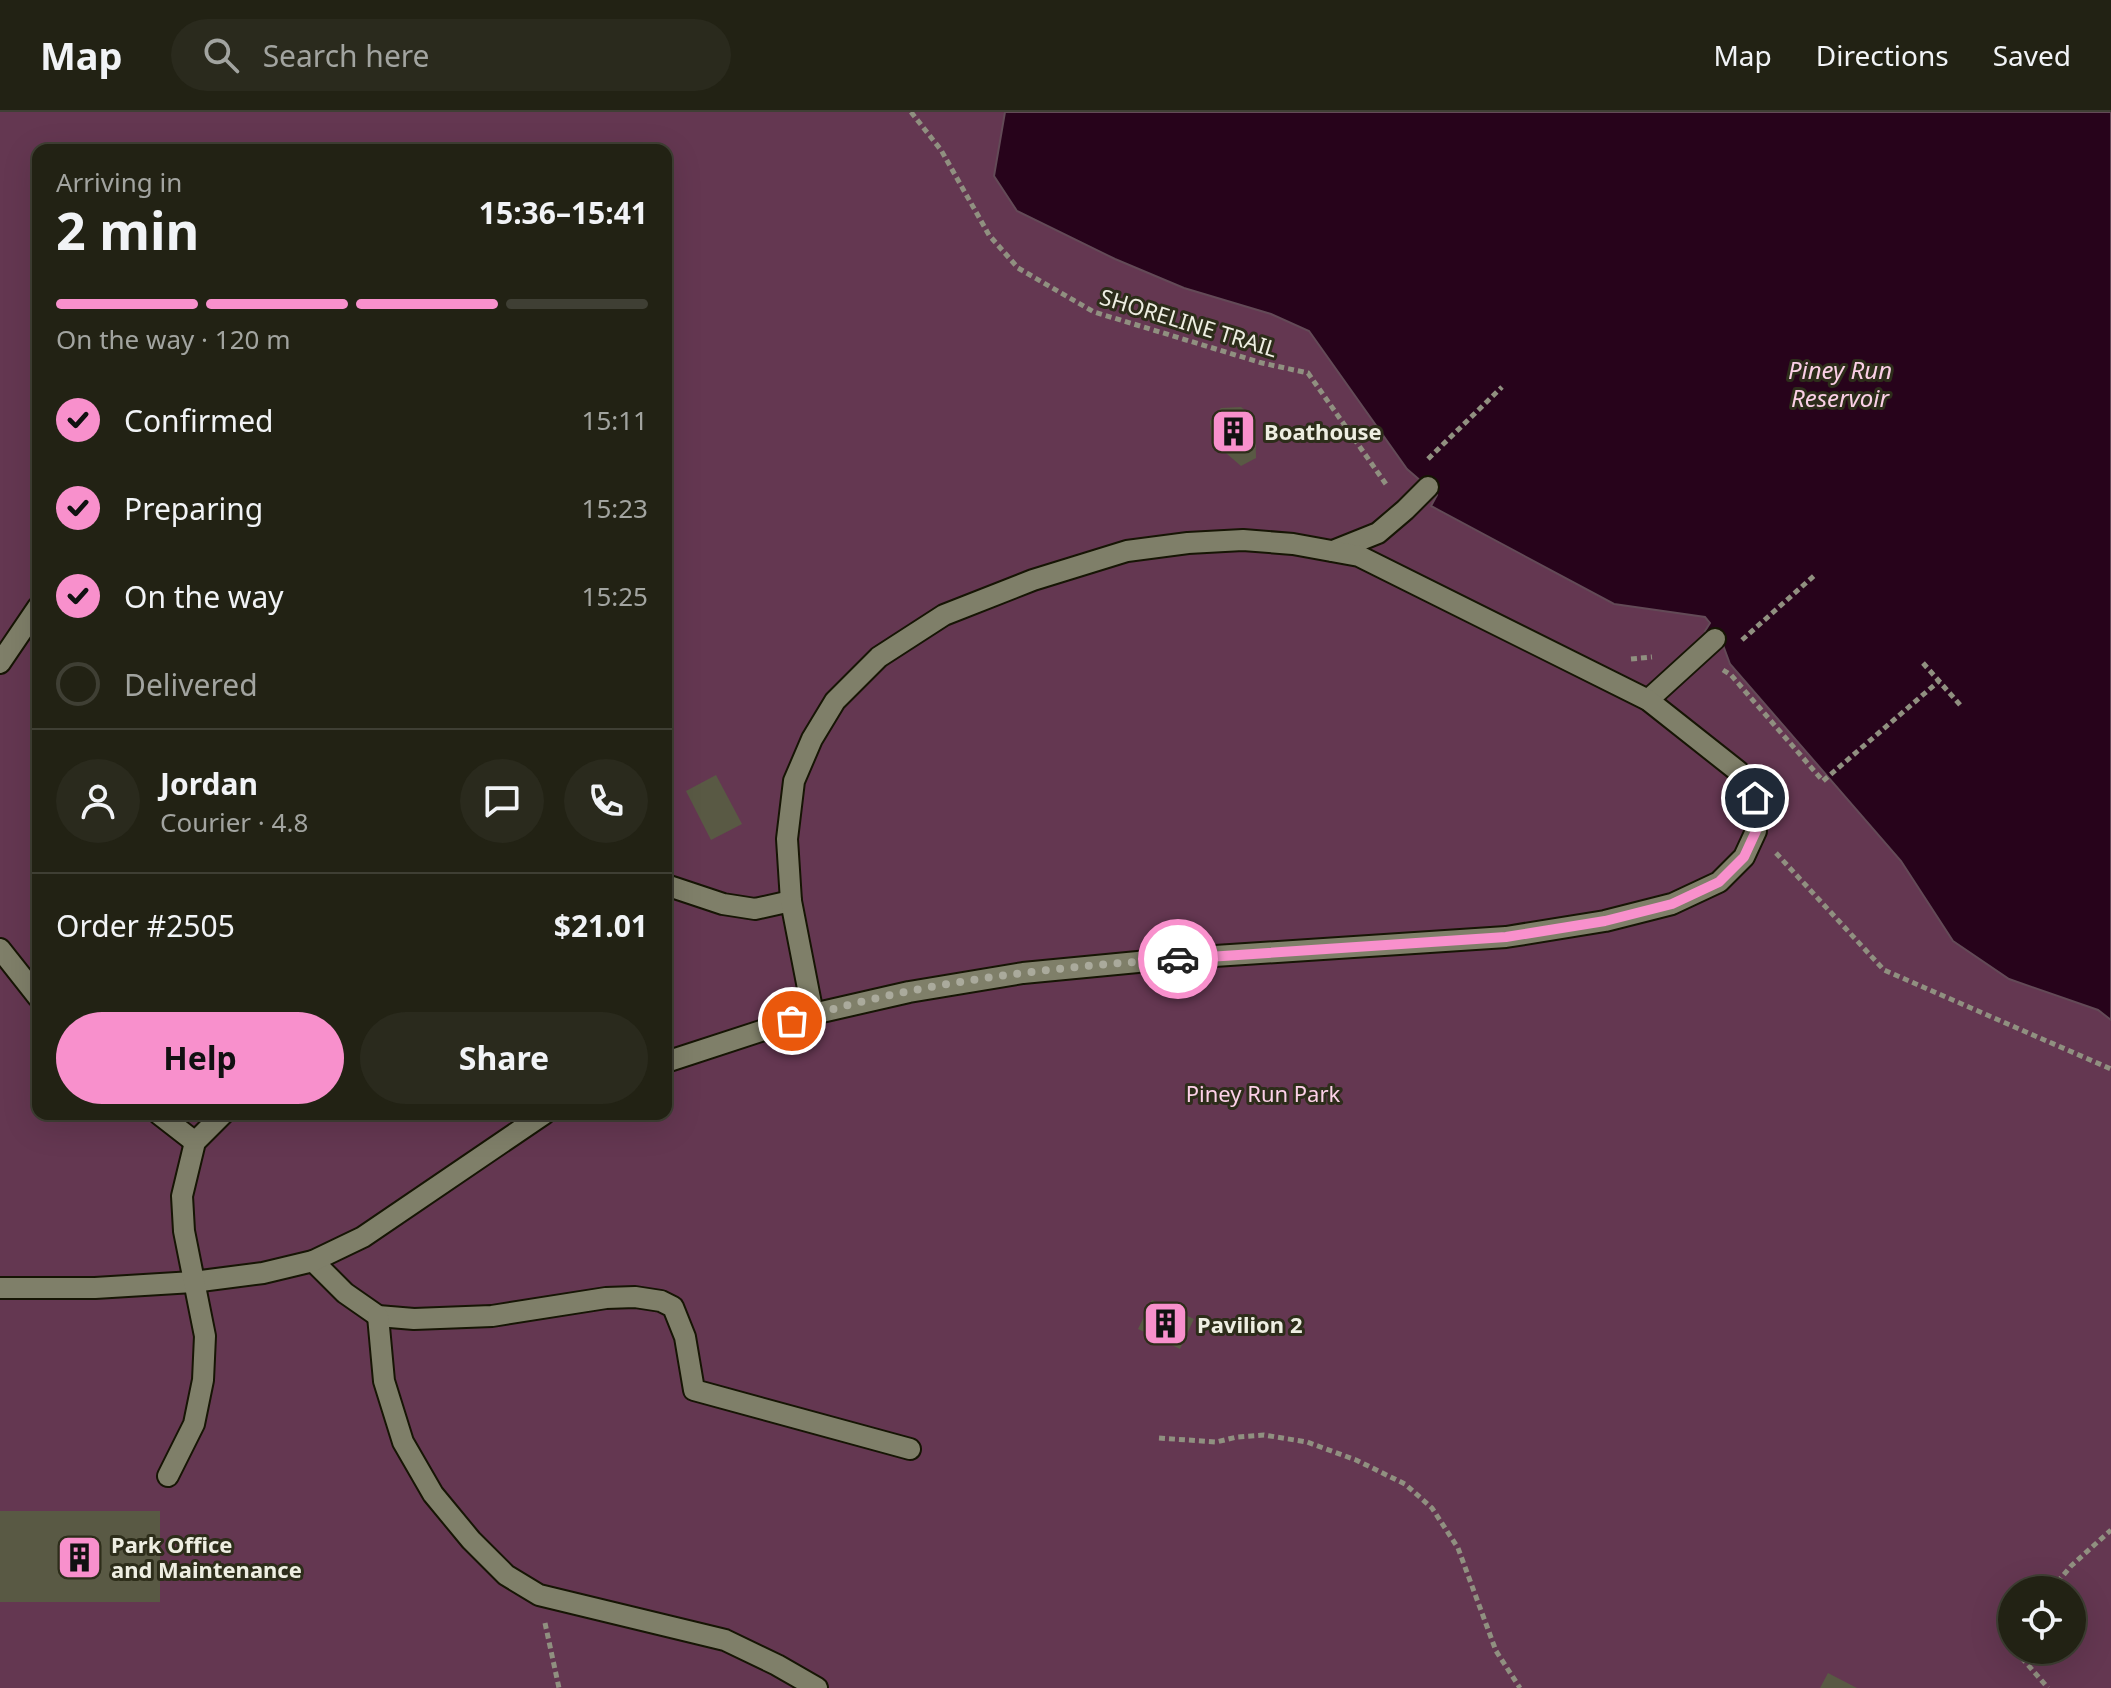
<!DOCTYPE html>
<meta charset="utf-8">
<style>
body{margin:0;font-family:"Noto Sans",sans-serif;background:#2a2a1d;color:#f1f3f6;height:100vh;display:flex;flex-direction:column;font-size:30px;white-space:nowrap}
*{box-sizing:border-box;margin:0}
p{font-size:26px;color:#a2a4a0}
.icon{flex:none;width:44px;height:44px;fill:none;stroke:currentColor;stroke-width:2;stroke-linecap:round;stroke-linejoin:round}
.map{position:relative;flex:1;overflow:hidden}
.details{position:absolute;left:32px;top:32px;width:640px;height:976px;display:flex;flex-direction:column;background:#222214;border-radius:16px;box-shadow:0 8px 32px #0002,0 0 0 2px #3f3f34}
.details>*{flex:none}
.controls{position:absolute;left:1998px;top:1464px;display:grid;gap:16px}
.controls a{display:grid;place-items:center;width:88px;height:88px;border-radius:50%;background:#222214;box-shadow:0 8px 32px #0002,0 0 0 2px #3f3f34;font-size:40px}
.pin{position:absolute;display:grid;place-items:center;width:68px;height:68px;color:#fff;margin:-34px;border:4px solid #fff;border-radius:50%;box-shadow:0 2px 8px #0007}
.courier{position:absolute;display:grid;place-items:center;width:80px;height:80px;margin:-40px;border:6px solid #f890cc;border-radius:50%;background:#fff;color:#222;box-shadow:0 2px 10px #0007}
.overview em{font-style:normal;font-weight:700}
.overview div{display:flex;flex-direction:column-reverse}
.overview{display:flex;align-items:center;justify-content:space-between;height:136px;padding:0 24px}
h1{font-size:52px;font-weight:700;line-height:60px}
.bar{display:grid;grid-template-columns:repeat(4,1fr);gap:12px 8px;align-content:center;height:96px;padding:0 24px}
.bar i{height:10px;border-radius:6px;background:#3f3f34}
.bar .current{background:#f890cc}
.bar p{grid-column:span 4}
.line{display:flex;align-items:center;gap:20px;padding:0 24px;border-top:2px solid #3f3f34}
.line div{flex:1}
.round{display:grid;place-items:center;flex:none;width:84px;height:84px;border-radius:42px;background:#2a2a1d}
ol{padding:0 24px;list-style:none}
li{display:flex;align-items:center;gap:24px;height:88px}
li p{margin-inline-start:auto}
li .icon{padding:8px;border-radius:50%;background:#f890cc;color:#111;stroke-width:4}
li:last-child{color:#a2a4a0}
li i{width:44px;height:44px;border:4px solid #3f3f34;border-radius:50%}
.button{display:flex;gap:16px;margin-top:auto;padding:16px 24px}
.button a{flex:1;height:92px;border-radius:48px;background:#f890cc;color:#111;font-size:32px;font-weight:700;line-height:92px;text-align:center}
.button a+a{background:#2a2a1d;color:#f1f3f6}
header{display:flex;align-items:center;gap:48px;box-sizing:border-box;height:112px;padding:0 40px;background:#222214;border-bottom:2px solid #3f3f34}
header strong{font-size:38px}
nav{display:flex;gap:44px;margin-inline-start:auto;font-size:28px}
.search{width:560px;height:72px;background:#2a2a1d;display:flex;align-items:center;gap:20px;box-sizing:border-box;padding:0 28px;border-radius:44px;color:#a2a4a0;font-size:30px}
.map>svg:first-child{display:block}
.green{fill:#643751;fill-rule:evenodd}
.water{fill:#27031b;stroke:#634a57;stroke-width:2}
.building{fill:#595944}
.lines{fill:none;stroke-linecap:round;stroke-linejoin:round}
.minor-casing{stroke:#161504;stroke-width:24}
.path{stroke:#909080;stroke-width:5;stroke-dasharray:6 4;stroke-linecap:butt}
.minor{stroke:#7f7f69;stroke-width:20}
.done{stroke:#aaaa9c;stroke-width:8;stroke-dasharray:0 14.4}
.route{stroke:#f890cc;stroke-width:10}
.labels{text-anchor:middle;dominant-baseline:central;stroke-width:6;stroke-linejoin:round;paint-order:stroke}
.street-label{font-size:22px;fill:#eeeee2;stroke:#2d2d1a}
.poi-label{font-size:22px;font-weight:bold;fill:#eeeee2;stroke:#2d2d1a;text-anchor:start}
.park-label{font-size:22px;fill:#fdd1e8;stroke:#2d2d1a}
.water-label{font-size:24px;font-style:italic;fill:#fbcfe6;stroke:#2d2d1a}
</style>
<header>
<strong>Map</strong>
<div class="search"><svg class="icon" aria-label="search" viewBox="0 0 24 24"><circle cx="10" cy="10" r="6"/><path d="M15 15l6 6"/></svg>Search here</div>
<nav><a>Map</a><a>Directions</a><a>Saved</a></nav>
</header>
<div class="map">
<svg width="2111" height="1576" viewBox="0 0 2111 1576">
<rect width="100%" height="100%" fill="#2d2d1a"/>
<path class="green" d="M0,0H1005L994,64L1309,219L1407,357L1438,384L1432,395L1613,492L1705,505L1723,533L1730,552L1901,749L1953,829L2098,898L2111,908V1576H0ZM38,38H666V1002H38ZM2012,1478H2072V1538H2012Z"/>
<polygon class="water" points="1005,0 2111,0 2111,908 2098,898 2009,867 1953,829 1901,749 1730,552 1723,533 1705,519 1710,511 1705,505 1614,492 1431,394 1437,383 1407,357 1309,219 1271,202 1184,176 1115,147 1017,99 994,64"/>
<g class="building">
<polygon points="1241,295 1255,306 1256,346 1241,354 1212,329 1210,309 1221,296"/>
<polygon points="716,663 742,712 711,728 686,679"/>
<polygon points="1152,1188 1194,1207 1180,1237 1138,1217"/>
<rect x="0" y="1399" width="160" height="91"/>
<polygon points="1828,1561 1857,1576 1820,1576"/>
</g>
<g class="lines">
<defs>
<g id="minor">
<polyline points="1333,439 1378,421 1405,398 1428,375"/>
<polyline points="0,551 38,495"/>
<polyline points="1648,588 1715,527"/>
<polyline points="666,773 723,792 755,797 791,789"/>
<polyline points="0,837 38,885"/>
<polyline points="666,950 813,902 909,880 1023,861 1169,847 1506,825 1605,809 1672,792 1719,770 1744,745 1756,719 1755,686 1739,660 1648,588 1359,444 1293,432 1243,428 1188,431 1127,439 1033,468 944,503 879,545 835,589 812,627 794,669 787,727 791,789 813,902"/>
<polyline points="159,1002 195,1030"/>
<polyline points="313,1149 345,1181 378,1204 414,1207 492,1204 606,1186 635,1185 661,1189 673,1195 685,1225 694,1278 910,1337"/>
<polyline points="0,1176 95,1176 193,1170 263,1161 313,1149 363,1125 544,1002"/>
<polyline points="378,1204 384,1269 403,1330 433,1382 471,1428 506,1463 539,1483 725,1528 777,1553 817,1576"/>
<polyline points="168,1364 194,1312 203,1268 205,1224 184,1119 182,1084 195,1030 223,1002"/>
</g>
</defs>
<use href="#minor" class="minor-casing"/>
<g class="path">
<polyline points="911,0 941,38 989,123 1018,156 1094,200 1262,251 1308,261 1388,375"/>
<polyline points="1428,347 1502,275"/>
<polyline points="1742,528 1816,462"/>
<polyline points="1631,547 1652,545"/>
<polyline points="1923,551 1961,594"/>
<polyline points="1723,558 1731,563 1823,669 1939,569"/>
<polyline points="1776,741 1884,858 2111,957"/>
<polyline points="1159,1326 1216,1330 1237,1325 1264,1323 1307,1330 1356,1348 1405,1372 1432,1396 1458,1436 1496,1539 1520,1576"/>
<polyline points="2051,1478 2071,1454 2111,1418"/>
<polyline points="545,1511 559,1576"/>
<polyline points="2012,1524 2007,1530 2012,1535"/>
<polyline points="2015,1538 2048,1576"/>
</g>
<use href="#minor" class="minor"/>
</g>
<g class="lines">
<path class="done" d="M792,909C916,870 1049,855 1178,847"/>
<polyline class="route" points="1178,847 1506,825 1605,809 1672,792 1719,770 1744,745 1756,719 1755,686"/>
</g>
<defs>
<symbol id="building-square" viewBox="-11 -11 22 22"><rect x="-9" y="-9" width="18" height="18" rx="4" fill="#f890cc" stroke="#2d2d1a"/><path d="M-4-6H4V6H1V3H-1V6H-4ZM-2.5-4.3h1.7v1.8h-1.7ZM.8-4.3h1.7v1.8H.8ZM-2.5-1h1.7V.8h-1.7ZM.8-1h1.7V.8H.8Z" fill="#111"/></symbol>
</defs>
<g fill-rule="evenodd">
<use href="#building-square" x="1208" y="294" width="51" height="51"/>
<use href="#building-square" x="1140" y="1186" width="51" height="51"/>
<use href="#building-square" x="54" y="1420" width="51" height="51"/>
</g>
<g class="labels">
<g class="street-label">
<text transform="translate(1189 210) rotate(17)">SHORELINE TRAIL</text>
</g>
<g class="poi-label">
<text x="1264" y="319">Boathouse</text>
<text x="1197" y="1212">Pavilion 2</text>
<text x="111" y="1432">Park Office<tspan x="111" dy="25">and Maintenance</tspan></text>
</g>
<g class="park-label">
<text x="1263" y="981">Piney Run Park</text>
</g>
<g class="water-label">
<text x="1840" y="257">Piney Run<tspan x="1840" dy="28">Reservoir</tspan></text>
</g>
</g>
</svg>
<div class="controls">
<a><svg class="icon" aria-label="locate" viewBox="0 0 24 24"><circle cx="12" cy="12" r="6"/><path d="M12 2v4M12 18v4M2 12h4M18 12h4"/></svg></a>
</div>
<div class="pin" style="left:792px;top:909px;background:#ea580c"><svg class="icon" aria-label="bag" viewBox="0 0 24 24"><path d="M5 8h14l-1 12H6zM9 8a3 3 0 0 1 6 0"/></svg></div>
<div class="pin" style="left:1755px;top:686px;background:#1f2937"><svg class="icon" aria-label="home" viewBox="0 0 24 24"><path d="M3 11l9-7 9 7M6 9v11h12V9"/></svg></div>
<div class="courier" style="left:1178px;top:847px"><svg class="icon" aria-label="car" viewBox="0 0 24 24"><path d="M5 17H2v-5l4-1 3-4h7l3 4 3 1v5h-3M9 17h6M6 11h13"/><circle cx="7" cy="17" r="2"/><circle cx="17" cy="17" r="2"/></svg></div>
<section class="details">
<div class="overview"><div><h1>2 min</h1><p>Arriving in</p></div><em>15:36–15:41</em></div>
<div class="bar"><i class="current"></i><i class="current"></i><i class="current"></i><i></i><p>On the way · 120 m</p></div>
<ol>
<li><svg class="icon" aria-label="check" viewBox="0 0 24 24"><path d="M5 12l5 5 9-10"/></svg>Confirmed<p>15:11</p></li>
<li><svg class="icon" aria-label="check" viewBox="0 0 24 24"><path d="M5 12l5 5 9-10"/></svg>Preparing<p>15:23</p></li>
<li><svg class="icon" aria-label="check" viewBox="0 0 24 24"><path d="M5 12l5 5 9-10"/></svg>On the way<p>15:25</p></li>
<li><i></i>Delivered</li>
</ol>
<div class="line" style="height:144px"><a class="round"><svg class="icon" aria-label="person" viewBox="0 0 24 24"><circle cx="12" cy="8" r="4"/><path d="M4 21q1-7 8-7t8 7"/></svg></a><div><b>Jordan</b><p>Courier · 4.8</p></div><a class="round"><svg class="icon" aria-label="chat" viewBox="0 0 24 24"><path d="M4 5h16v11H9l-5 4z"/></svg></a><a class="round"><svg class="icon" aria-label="phone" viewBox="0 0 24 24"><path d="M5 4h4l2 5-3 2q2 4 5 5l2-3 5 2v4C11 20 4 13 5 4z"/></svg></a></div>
<div class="line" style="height:104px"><div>Order #2505</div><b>$21.01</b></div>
<div class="button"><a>Help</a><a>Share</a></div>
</section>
</div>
